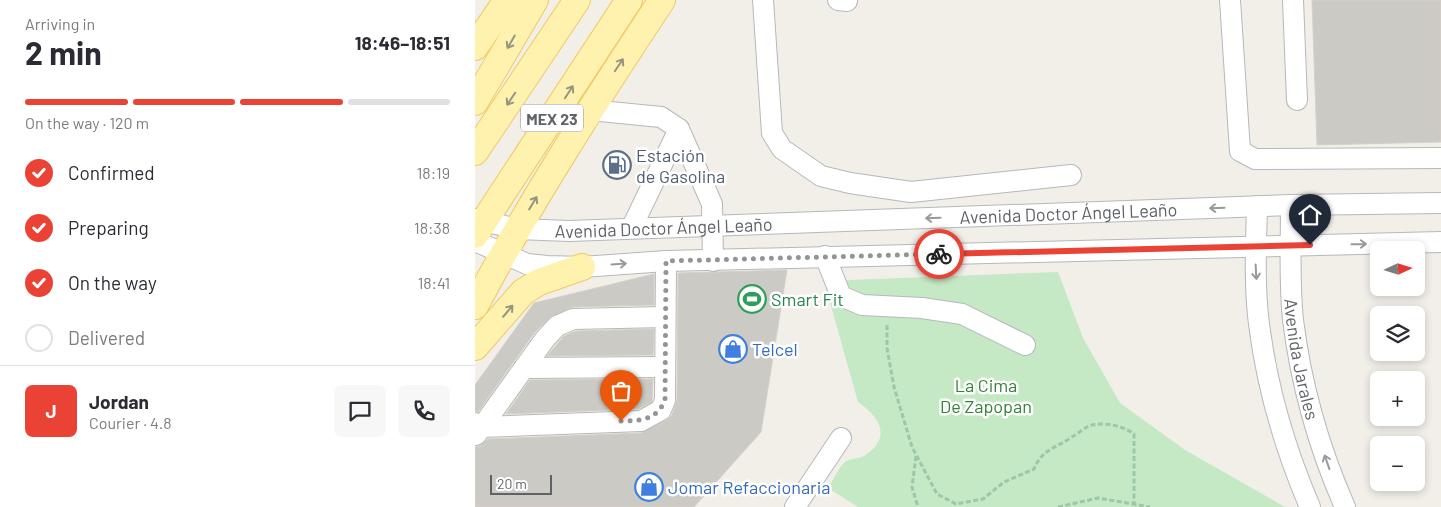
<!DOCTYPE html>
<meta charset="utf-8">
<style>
body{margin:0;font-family:Barlow,sans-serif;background:#f7f7f7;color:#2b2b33;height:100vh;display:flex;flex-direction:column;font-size:19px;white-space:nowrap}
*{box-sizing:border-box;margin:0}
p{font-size:16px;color:#7c7c81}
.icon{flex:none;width:28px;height:28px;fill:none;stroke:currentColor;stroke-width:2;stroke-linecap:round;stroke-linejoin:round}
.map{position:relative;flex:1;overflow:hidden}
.drawer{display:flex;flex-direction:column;background:#fff;width:475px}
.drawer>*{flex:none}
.needle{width:32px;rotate:86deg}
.buttons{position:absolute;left:895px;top:241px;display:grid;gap:10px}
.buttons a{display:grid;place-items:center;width:55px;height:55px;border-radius:8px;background:#fff;box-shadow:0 2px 8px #0003;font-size:25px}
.scale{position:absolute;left:15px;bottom:12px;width:62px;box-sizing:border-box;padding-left:5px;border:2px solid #5f6368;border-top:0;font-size:14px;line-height:18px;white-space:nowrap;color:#5f6368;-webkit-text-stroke:4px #fff;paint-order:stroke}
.pin{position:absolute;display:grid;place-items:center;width:42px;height:42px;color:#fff;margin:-51px -21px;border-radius:50% 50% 50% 0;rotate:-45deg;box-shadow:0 0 5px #0007}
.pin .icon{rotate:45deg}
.courier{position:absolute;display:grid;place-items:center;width:50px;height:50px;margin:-25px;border:4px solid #ea4335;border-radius:50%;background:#fff;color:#222;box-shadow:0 1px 6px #0007}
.overview em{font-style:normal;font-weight:700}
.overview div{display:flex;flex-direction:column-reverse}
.overview{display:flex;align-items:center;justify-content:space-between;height:85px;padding:0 25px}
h1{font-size:32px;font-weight:700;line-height:38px}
.bar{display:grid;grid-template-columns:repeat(4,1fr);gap:8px 5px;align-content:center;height:60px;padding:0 25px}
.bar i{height:6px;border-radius:4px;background:#e1e1e2}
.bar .on{background:#ea4335}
.bar p{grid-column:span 4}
.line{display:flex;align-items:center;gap:12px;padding:0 25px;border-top:1px solid #e1e1e2}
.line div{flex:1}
.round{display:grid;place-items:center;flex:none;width:52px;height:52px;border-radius:8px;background:#f7f7f7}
ol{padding:0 25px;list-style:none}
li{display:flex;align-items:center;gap:15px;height:55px}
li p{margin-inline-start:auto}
li .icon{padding:5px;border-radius:50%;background:#ea4335;color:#fff;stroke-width:4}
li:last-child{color:#7c7c81}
li i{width:28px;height:28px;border:2px solid #e1e1e2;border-radius:50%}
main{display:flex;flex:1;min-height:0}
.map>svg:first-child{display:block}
.green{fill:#c5e8c5}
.building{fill:#cccac5;stroke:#d6d1c6}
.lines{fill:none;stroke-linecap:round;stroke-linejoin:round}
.minor-casing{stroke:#b5b8bc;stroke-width:22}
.major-casing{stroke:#f2c960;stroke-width:28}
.path{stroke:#9cc7a9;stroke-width:3;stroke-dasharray:5 2.5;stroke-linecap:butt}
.minor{stroke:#fff;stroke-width:20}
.major{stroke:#fff2af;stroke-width:26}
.oneway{stroke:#979581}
.oneway2{stroke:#979a9d}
.done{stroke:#929495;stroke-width:5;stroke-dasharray:0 9}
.route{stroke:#ea4335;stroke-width:6}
.labels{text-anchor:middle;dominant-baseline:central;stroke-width:5;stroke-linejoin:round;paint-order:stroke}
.shield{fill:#fff;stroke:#8f9295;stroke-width:1}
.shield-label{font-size:16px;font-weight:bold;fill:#5f6368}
.service-label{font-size:18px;fill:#4e5e75;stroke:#fff;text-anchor:start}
.street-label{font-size:18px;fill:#5f6368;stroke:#fff}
.leisure-label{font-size:18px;fill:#27864d;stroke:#fff;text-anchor:start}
.shop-label{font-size:18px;fill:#366cbe;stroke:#fff;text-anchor:start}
.park-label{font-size:18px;fill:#348238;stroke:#fff}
</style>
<main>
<section class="drawer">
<div class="overview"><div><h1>2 min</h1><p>Arriving in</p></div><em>18:46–18:51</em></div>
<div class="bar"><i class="on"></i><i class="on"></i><i class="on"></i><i></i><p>On the way · 120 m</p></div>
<ol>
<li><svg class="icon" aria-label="check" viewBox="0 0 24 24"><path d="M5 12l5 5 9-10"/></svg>Confirmed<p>18:19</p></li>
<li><svg class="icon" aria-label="check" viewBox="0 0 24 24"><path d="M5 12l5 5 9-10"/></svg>Preparing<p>18:38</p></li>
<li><svg class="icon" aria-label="check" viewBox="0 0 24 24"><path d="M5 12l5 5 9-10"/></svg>On the way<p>18:41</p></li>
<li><i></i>Delivered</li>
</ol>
<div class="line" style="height:90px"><b class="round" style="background:#ea4335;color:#fff">J</b><div><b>Jordan</b><p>Courier · 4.8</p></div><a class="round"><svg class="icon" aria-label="chat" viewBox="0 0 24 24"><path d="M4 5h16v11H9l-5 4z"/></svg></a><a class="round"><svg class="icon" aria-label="phone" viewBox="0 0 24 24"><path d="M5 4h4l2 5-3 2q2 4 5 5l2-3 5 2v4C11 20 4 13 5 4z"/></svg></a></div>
</section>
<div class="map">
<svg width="966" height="507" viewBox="0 0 966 507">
<rect width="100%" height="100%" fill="#f1efe8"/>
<path class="green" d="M583,272L608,338L645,403L710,450L810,507H383L353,488C358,481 363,468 370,462C375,458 383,459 389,456C417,438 406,418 383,402L349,281Z"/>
<g class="building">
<polygon points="837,0 966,0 966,142 842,145"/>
<polygon points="312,270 286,432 219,507 0,507 0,447 6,446 13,439 166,433 192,420 197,415 202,400 203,273"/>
<polygon points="179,274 179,305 98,307 74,318 60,332 3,412 0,411 0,385 59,303"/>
<polygon points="179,329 178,355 72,356 89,336 101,331"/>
<polygon points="178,379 177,402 163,409 31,414 55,380"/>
</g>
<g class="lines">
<defs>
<g id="minor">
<polyline points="288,0 297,133 307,149 346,176 375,183 436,192 596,175"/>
<polyline points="363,0 372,1"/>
<polyline points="755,0 765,151 780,159 966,158"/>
<polyline points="818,0 822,100"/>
<polyline points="115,110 186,117 204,129 237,204 238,261"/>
<path id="s1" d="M816,205C816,243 814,282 818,320C826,384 844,448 870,507"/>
<path d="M782,206C781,245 779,285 784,324C792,387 810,449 835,507"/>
<path id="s2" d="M0,219L42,229L94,231L816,205L966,203"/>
<polyline points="157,227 204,129"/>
<polyline points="0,241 52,264 72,266 107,267 191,261 966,242"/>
<polyline points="350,256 366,296 387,305 447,308 487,314 550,345"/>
<polyline points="49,368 190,367"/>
<polyline points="0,423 6,427 166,421 186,410 190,400 191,261"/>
<polyline points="1,435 70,339 82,326 98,319 190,317"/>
<polyline points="320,507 366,438"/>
</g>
<g id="major">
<polyline points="0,47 32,0"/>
<polyline points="0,102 60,0"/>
<polyline points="0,152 102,0"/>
<polyline points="0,235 154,0"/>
<path d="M0,306C56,200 121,100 187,0"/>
<polyline points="0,347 48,292 64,282 107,267"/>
</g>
</defs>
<use href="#minor" class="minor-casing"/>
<use href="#major" class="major-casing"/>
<g class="path">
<path d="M412,325V348L419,387L437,447L462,494L481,504L508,499L529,482L559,469C567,449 581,448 597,437C603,434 611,426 617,425C631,422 648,426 659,434V503"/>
<polyline points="441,456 437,487 443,507"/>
<polyline points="583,507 623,498 675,507"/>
</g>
<use href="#minor" class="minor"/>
<use href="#major" class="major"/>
</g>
<defs><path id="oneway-shaft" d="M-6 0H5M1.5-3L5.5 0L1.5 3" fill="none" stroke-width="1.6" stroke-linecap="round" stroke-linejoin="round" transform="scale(1.25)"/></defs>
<g class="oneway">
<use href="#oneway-shaft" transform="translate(36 42) rotate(120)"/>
<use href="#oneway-shaft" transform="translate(144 65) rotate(-56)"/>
<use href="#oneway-shaft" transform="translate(94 92) rotate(-57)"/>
<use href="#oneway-shaft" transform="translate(36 99) rotate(124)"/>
<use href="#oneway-shaft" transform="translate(58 203) rotate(-59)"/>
<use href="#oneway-shaft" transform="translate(33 311) rotate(-50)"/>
</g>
<g class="oneway2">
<use href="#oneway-shaft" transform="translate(742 208) rotate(178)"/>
<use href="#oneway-shaft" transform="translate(458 218) rotate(178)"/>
<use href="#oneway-shaft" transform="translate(884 244) rotate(-1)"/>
<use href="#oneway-shaft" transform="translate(144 264) rotate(-4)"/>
<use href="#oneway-shaft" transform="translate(781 272) rotate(87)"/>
<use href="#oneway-shaft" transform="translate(852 462) rotate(-109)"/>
</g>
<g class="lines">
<path class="done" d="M146,421C165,421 182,420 190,400L191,261L464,254"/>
<polyline class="route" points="464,254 835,245"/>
</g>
<defs>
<symbol id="fuel-ring" viewBox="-11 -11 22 22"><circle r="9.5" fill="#fff" stroke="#5c6f8a" stroke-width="1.5"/><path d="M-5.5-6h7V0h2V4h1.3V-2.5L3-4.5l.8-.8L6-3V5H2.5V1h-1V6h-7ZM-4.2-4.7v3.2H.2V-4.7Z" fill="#5c6f8a"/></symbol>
<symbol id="stadium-ring" viewBox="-11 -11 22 22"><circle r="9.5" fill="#fff" stroke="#2e9e5b" stroke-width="1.5"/><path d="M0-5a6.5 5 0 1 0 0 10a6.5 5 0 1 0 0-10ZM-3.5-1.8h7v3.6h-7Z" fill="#2e9e5b"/></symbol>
<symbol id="shop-ring" viewBox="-11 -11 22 22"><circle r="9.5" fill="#fff" stroke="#3f7fe0" stroke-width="1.5"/><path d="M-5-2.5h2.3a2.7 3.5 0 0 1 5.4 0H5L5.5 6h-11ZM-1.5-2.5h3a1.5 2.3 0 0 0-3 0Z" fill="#3f7fe0"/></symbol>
</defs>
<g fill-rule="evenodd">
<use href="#fuel-ring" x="126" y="149" width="32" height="32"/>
<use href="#stadium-ring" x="261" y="283" width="32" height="32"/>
<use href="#shop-ring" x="242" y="333" width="32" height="32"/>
<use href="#shop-ring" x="158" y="471" width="32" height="32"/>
</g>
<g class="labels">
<rect class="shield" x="46" y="104.5" width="62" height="27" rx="4"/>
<g class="shield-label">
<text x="77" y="118">MEX 23</text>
</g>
<g class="service-label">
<text x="161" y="155">Estación<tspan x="161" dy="21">de Gasolina</tspan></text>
</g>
<g class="street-label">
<text stroke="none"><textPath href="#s2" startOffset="595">Avenida Doctor Ángel Leaño</textPath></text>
<text stroke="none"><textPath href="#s2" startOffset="190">Avenida Doctor Ángel Leaño</textPath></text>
<text stroke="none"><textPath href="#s1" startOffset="155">Avenida Jarales</textPath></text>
</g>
<g class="leisure-label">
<text x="296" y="299">Smart Fit</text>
</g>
<g class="shop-label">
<text x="277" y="349">Telcel</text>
<text x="193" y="487">Jomar Refaccionaria</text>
</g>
<g class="park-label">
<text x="511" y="385">La Cima<tspan x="511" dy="21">De Zapopan</tspan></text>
</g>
</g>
</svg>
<div class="buttons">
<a><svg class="needle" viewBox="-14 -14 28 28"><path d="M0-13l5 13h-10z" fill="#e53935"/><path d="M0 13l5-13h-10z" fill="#7c7c81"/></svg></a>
<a><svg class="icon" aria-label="layers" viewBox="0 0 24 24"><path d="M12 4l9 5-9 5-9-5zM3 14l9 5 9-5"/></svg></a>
<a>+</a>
<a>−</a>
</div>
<div class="scale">20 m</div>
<div class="pin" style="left:146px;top:421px;background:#ea580c"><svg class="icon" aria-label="bag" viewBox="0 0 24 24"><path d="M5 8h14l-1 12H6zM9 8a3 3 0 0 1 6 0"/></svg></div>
<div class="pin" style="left:835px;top:245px;background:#1f2937"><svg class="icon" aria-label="home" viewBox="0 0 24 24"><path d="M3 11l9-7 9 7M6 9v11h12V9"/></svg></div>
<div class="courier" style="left:464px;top:254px"><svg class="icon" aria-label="bike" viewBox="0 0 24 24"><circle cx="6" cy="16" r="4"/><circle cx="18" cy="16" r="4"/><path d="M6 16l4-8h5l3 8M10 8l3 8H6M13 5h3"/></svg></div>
</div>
</main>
